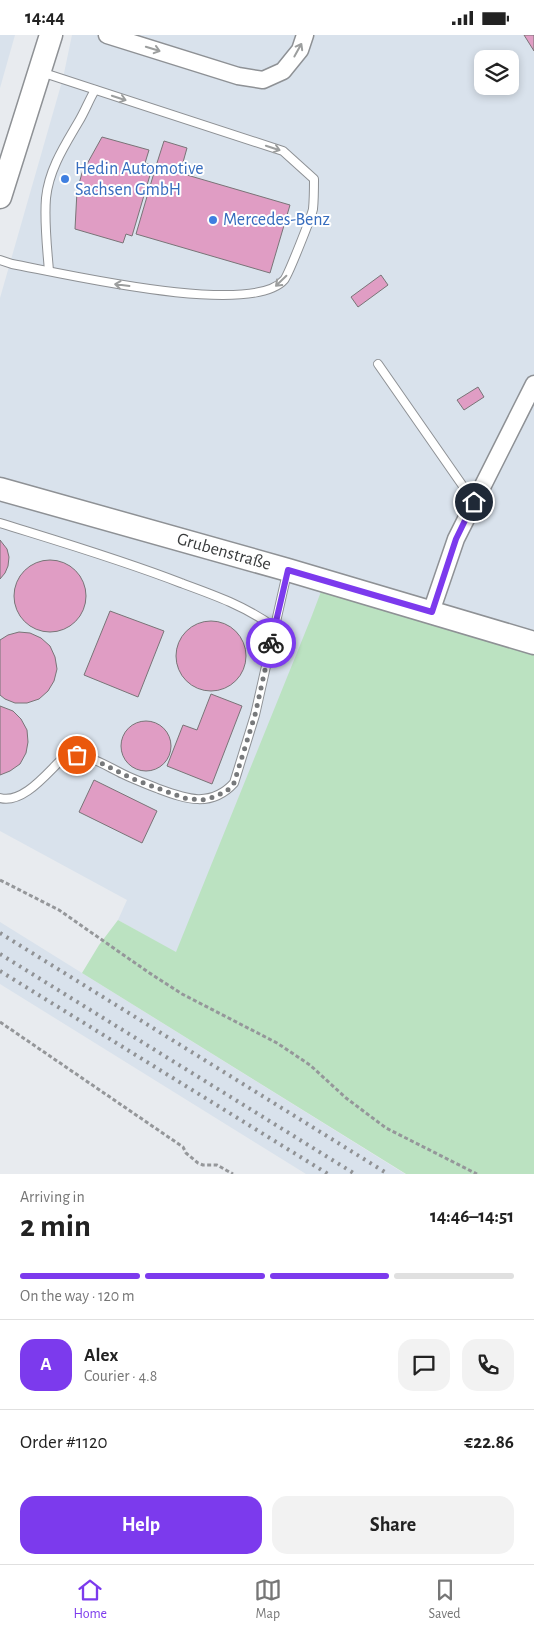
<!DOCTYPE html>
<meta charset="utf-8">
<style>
body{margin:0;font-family:"Alegreya Sans",sans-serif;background:#f2f2f2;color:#222;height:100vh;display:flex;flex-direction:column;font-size:19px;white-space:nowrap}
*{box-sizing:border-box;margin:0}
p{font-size:16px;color:#767676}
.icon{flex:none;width:28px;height:28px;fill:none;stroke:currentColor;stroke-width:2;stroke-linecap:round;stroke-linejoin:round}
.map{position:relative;height:1139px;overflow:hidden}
.sheet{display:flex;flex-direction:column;background:#fff;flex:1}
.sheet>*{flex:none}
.fabs{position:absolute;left:474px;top:15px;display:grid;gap:10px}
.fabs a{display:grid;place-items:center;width:45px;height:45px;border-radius:10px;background:#fff;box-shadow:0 2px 8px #0003;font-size:25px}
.pin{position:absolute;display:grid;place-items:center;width:42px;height:42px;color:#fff;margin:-21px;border:2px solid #fff;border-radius:50%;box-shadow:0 1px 5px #0007}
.courier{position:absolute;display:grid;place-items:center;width:50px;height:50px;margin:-25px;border:4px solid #7c3aed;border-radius:50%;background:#fff;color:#222;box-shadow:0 1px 6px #0007}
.overview em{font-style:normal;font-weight:700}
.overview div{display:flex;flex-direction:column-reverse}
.overview{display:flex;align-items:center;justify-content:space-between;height:85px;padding:0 20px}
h1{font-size:32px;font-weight:700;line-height:38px}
.bar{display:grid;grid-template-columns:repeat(4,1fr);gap:8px 5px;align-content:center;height:60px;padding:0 20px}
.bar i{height:6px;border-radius:4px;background:#e0e0e0}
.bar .on{background:#7c3aed}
.bar p{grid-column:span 4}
.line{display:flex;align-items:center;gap:12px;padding:0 20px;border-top:1px solid #e0e0e0}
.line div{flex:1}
.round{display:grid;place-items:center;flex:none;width:52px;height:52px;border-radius:15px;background:#f2f2f2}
.action{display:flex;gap:10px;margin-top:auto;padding:10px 20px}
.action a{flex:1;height:58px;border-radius:15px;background:#7c3aed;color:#fff;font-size:20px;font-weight:700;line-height:58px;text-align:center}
.action a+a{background:#f2f2f2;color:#222}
.status{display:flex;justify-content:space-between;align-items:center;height:35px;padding:0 25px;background:#fff;direction:ltr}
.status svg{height:14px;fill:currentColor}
.menu{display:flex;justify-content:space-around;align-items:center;height:70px;border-top:1px solid #e0e0e0;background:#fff;font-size:14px;color:#767676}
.menu a{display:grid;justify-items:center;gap:2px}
.menu .on{color:#7c3aed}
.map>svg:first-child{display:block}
.built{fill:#d9e2ec;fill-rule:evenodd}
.green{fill:#bbe2c1}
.building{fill:#e09dc4;stroke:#797477}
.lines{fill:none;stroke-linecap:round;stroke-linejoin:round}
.lane-casing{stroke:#8e9195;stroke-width:10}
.street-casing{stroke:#8e9195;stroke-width:19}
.secondary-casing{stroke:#8e9195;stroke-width:25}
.path{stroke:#95979a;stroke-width:3;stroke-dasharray:4 2.5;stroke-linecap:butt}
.lane{stroke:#fff;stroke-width:8}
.street{stroke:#fff;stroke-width:16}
.secondary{stroke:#fff;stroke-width:22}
.rail{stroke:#909295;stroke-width:4;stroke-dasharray:2.5 5;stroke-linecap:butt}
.oneway{stroke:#9c9e9e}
.done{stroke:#77797b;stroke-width:5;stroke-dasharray:0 9}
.route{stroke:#7c3aed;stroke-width:6}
.shop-dot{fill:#3f7fe0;stroke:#fff;stroke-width:2}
.labels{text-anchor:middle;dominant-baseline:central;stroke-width:4;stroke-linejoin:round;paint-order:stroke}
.shop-label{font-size:18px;fill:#366cbe;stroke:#fff;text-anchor:start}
.street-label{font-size:18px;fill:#3a3c3d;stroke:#fff}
</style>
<div class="status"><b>14:44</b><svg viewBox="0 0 49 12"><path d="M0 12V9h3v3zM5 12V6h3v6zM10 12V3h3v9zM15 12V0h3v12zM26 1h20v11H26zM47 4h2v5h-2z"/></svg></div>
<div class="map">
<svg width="534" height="1139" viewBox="0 0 534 1139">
<rect width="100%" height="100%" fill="#e8ebef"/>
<g class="built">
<polygon points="0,0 15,0 0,53"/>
<path d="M72,0H534V1139L176,918L118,885L127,865L0,796V263L63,43ZM482,24H510V51H482Z"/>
<polygon points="0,887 82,938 405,1139 306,1139 0,949"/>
</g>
<polygon class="green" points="325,546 534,608 534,1139 406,1139 82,938 99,910 118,885 176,917 311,583"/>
<g class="building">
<polygon points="524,0 534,0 534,16"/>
<polygon points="102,102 149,115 145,128 153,130 132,201 126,199 123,208 75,194 77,156 82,138"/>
<polygon points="164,106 187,113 180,138 156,131"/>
<polygon points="156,131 290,170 270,238 136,199"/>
<polygon points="381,240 388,250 358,272 351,262"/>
<polygon points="478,352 484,362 464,375 457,365"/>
<polygon points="0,505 7,514 9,522 8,531 5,538 0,544"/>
<circle cx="50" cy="561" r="36"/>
<polygon points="110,576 164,596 138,662 84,640"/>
<circle cx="211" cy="621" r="35"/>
<polygon points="19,597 30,598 41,603 50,611 55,622 57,634 54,646 48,656 39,664 27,668 15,668 5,664 0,660 0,605 8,600"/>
<polygon points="211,659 242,671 212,749 167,731 183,690 197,695"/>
<polygon points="0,671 13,676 21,684 27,695 28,707 26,718 20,729 10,736 0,740"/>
<circle cx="146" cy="711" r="25"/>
<polygon points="94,745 157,776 142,808 79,777"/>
</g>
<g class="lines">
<defs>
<g id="lane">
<path d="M0,225L12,229C61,238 251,283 284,245C288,241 312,180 313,174C314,164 314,154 314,144L283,116L41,37"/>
<path d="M49,236C47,211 44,187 46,163C49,134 65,110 79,86C85,76 89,65 95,55"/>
<polyline points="378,329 474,467"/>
<path d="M0,488C61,507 122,525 181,548C214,560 245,571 274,592"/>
<path d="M0,763C23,769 46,739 62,724C83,714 104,730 123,739C135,745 147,749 159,754C186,764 211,773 234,748L255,680L287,538"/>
</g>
<g id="street">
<polyline points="107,0 238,41 263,45 283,36 300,15 305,0"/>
<polyline points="431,577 456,504 534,349"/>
</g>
<g id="secondary">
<polyline points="0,162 51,0"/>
<polyline points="0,454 288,535 534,608"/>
</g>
</defs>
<use href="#lane" class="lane-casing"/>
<use href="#street" class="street-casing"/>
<use href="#secondary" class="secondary-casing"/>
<g class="path">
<polyline points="0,845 59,875 148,937 182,959 277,1008 310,1030 346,1063 386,1093 477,1139"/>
<polyline points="0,987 183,1112 186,1118 198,1128 203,1130 217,1130 233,1139"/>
</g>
<use href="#lane" class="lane"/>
<use href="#street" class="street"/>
<use href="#secondary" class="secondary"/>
<g class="rail">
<polyline points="0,898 388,1139"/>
<polyline points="0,919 355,1139"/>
<polyline points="0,936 328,1139"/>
</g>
</g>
<defs><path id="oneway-shaft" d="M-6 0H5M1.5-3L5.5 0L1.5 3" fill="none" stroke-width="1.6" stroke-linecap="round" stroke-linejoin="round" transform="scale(1.25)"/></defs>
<g class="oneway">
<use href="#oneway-shaft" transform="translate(153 14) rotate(17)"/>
<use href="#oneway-shaft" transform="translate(298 15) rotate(-61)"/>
<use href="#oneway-shaft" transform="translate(119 63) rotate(18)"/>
<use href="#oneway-shaft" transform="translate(273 113) rotate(18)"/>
<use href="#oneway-shaft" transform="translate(281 246) rotate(136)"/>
<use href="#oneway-shaft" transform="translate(122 250) rotate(-173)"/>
</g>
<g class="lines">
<polyline class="done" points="77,720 93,724 133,744 184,763 202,765 214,762 227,756 234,748 255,680 271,608"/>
<polyline class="route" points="271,608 288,535 432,577 456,504 474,467"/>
</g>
<g class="shop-dot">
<circle cx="65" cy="144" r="5"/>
<circle cx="213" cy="185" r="5"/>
</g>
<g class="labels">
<g class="shop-label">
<text x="75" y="134">Hedin Automotive<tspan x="75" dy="21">Sachsen GmbH</tspan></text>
<text x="223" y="185">Mercedes-Benz</text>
</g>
<g class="street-label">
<text transform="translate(224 517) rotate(16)">Grubenstraße</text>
</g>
</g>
</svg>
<div class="fabs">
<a><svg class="icon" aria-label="layers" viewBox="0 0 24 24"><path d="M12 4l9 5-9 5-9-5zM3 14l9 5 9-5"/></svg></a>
</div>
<div class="pin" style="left:77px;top:720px;background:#ea580c"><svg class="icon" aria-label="bag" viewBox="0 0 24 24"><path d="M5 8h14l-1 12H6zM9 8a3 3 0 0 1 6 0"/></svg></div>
<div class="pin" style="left:474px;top:467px;background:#1f2937"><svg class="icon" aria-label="home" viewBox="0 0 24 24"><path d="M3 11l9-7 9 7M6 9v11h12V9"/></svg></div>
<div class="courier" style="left:271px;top:608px"><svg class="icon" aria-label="bike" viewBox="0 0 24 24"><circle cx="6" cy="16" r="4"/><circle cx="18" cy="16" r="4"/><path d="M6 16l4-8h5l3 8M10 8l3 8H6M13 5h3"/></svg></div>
</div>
<section class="sheet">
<div class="overview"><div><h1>2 min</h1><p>Arriving in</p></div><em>14:46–14:51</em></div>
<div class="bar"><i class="on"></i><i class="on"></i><i class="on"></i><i></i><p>On the way · 120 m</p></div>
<div class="line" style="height:90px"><b class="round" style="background:#7c3aed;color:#fff">A</b><div><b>Alex</b><p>Courier · 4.8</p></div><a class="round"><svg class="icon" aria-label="chat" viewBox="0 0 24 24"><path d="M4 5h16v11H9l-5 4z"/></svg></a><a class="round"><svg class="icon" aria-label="phone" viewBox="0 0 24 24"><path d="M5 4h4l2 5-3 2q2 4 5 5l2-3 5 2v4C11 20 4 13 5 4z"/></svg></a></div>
<div class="line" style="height:65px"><div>Order #1120</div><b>€22.86</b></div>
<div class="action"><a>Help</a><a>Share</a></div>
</section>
<nav class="menu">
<a class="on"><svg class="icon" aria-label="home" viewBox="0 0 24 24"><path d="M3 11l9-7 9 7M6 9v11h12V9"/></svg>Home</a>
<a><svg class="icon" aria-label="map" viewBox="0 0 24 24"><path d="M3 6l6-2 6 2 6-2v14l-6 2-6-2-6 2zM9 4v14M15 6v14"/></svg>Map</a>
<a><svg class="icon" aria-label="saved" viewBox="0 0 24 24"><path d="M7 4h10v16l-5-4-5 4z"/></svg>Saved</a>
</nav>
